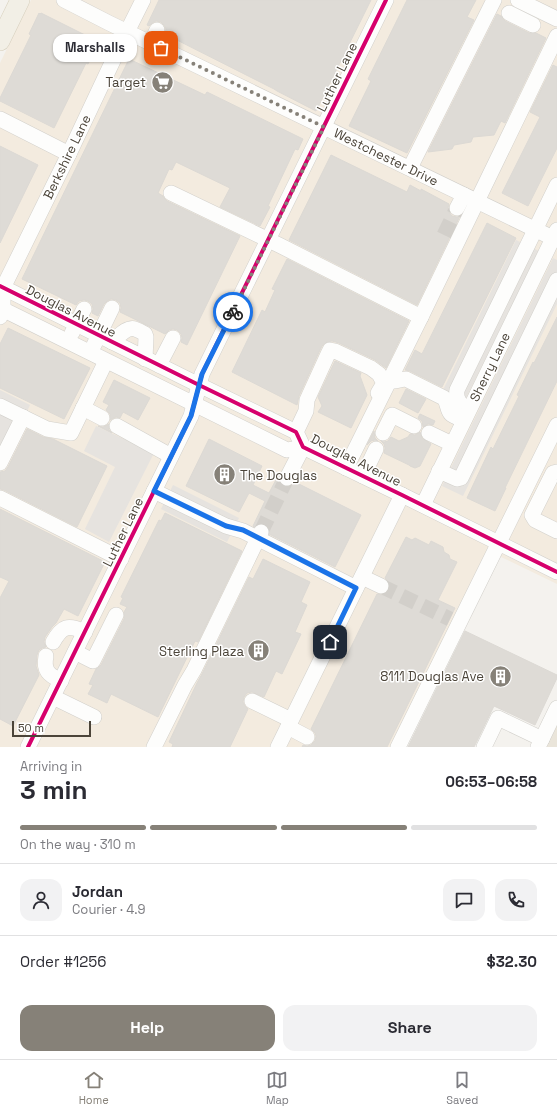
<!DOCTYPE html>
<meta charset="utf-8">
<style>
body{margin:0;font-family:"Space Grotesk",sans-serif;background:#f2f2f3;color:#2b2b33;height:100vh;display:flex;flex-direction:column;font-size:15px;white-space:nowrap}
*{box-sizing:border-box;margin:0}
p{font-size:13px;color:#7c7c81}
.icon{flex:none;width:22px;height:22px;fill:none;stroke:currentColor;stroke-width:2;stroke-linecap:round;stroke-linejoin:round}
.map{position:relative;height:747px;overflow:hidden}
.panel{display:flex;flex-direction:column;background:#fff;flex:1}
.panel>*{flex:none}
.scale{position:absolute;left:12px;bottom:10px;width:79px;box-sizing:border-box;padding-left:4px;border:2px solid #4b4439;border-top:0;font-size:11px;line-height:14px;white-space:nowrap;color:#4b4439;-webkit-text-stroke:3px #fff;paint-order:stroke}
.pin{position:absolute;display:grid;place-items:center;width:34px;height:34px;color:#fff;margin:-17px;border-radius:8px;box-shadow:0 2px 6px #0006}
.courier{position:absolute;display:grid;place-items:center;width:40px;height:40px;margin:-20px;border:3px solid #1a73e8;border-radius:50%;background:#fff;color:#222;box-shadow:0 1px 5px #0007}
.bubble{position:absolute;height:28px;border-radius:12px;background:#fff;box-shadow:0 1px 3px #0004;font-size:13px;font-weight:600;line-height:28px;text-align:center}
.overview em{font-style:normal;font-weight:600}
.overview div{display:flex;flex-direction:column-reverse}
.overview{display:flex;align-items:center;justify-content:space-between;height:68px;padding:0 20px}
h1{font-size:26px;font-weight:600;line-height:30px}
.bar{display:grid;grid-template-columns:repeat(4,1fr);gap:6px 4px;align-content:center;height:48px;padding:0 20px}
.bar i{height:5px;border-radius:3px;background:#e1e1e2}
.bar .active{background:#868178}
.bar p{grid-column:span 4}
.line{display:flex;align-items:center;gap:10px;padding:0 20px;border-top:1px solid #e1e1e2}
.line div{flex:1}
.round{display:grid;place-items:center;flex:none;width:42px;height:42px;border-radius:12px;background:#f2f2f3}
.button{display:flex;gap:8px;margin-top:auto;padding:8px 20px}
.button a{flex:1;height:46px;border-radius:12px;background:#868178;color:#fff;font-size:16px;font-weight:600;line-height:46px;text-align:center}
.button a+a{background:#f2f2f3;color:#2b2b33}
.dock{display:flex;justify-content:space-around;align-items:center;height:56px;border-top:1px solid #e1e1e2;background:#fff;font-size:11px;color:#7c7c81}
.dock a{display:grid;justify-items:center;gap:2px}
.dock .active{color:#868178}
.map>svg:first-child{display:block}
.commercial{fill:#f3ebdf}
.education{fill:#eae5da}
.parking{fill:#e6e3df}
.building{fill:#dedbd6;stroke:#dcd9d4}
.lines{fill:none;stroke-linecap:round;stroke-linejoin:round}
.minor-tunnel{stroke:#d2cfca;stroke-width:15;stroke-dasharray:15 8;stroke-linecap:butt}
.minor-casing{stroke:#d2d0cb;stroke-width:16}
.major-casing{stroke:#d6cebb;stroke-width:20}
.minor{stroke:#fdfdfc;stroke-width:15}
.major{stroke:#f2efe6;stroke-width:19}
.cycleway-casing{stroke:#fff;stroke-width:6}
.cycleway{stroke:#d6006c;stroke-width:4}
.done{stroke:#868178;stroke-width:4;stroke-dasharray:0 7.2}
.route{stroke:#1a73e8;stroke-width:5}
.labels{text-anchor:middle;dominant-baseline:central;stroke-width:3;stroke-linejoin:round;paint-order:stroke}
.street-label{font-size:13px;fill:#4b4439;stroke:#fff}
.poi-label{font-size:13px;fill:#4b4439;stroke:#fff;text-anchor:end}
</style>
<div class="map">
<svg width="557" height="747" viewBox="0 0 557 747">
<rect width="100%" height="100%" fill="#f4f2ee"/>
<polygon class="commercial" points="31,0 557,0 557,584 499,556 395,747 0,747 0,63"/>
<polygon class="education" points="557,722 557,747 544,747"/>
<g class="parking">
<polygon points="516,240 539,251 464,402 442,392"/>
<polygon points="553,258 557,260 557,304 463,496 442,486"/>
<polygon points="0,390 30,405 0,467"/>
<polygon points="96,426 154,453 109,542 85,529 115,467 84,451"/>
<polygon points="173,485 239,518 227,542 161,509"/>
</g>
<g class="building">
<polygon points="159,0 371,0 316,111 277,91 274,89 165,34 166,29 164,25 161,22 156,21 152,23 149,26 147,25"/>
<polygon points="407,0 476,0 467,17 474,20 407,153 349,126 371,81 368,79"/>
<polygon points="39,13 40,14 41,13 99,42 88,64 86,63 54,128 0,101 0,98 31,35 29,34"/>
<polygon points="497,14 501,16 505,21 529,33 536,33 546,38 505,123 501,121 494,135 473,137 471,142 454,145 452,149 428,152"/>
<polygon points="129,59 205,95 207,92 303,139 298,150 295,149 268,206 270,207 260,226 220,207 230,188 176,162 172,170 169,169 158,193 163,196 164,198 167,201 240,236 187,345 181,342 182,338 181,334 177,330 173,329 169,330 165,334 120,312 121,308 120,303 116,300 111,299 107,301 104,304 98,316 92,313 93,309 92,304 88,301 84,300 79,301 76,305 22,279"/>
<polygon points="553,65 557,67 557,148 528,206 502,193 540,117 530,112"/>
<polygon points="0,146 38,165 0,243"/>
<polygon points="331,155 407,192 410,185 421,191 421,189 449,204 448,208 449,212 452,216 457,217 460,216 417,305 289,240"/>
<polygon points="487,223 516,238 442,387 410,371 405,370 415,350 422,354"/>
<polygon points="287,259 409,321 386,368 375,360 339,343 332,341 327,342 322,346 320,350 299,396 297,405 232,372 262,310 265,312 275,290 272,289"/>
<polygon points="557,317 557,381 505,488 506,488 495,511 467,498 491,447 493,449 519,396 517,395 533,362 534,363"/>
<polygon points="8,328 90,368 64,419 0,388 0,344"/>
<polygon points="335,361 361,373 360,376 367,395 351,428 318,412 322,406 318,397"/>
<polygon points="114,380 150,398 138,420 123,412 120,418 116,417 110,420 110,414 106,410 109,405 103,402"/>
<polygon points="406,389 426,399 418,413 399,403"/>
<polygon points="420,414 435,421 433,425 428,424 423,427 422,421 418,418"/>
<polygon points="109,424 109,430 112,433 98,426 103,427"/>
<polygon points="27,429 43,437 53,439 107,466 77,527 4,490 0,489 0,472 5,471 8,467"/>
<polygon points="374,431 375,438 378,441 375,440 371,441 367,445"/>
<polygon points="420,432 422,438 431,444 420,466 415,468 410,466 409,465 384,453 385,448 384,444 381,441 384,442 388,441 391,437 399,441 408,437 410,434 415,435"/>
<polygon points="209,439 262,466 253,485 269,493 279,474 278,479 279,483 283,486 287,487 292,486 295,482 361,515 335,567 269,534 270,531 269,527 265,524 260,523 254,527 253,526 265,501 249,493 239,512 186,486"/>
<polygon points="0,509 105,562 78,616 64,609 56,623 52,627 45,637 44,642 46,647 42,648 39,650 37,655 36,666 39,675 13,726 0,719 0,598 9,581 0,577"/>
<polygon points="165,513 242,551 198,642 195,641 158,717 111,694 107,703 88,694 93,685 89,684 96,669 101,665 124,619 124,612 127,607 120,604 123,598 121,597 159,520 161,521"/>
<polygon points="406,537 412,540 415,538 429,545 431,541 443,547 444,552 449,555 450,559 457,562 438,600 455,608 387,747 302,747 303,745 307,746 311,745 315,741 316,736 315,733 311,729 377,594 382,595 386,593 389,590 390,585 388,581 385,578"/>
<polygon points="263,559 310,582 301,602 307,605 295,632 301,634 282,674 276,671 264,697 252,692 247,693 244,697 243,702 245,706 248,709 230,747 172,747 173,744 169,742 197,683 202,674 249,577 253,579"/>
<polygon points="465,631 557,675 557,678 535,725 494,706 474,747 408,747"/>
</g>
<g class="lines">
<g class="minor-tunnel">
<polyline points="444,235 457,208"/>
<polyline points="261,532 287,478"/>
<polyline points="381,586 450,619"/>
</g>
<defs>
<g id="minor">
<polyline points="64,0 109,23 557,240"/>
<polyline points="518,0 557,19"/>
<polyline points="509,13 533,25"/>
<polyline points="151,43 157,30"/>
<polyline points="0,119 69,154"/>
<polyline points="410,168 494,0"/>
<polyline points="171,193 279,245 421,317 346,468"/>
<polyline points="457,208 464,195"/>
<polyline points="0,286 199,385 296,432 303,447 402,495 557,572"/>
<polyline points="0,308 287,450 303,447"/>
<polyline points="0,317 3,309 3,288 69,154 118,50 143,0"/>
<polyline points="421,317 557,36"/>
<polyline points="72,333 84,309"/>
<path d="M112,342C118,337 127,326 135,329C138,330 142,332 145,334L146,337L145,359"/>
<polyline points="94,345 112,308"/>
<polyline points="159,365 173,338"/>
<path d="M390,380C397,383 399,379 406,379L444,398C448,403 447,410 451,414C454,417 460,418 464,420"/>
<polyline points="0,406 47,429 71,433 106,361"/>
<polyline points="83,408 102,418"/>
<path d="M468,411C462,405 455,400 457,390L557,185"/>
<polyline points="117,426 171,456"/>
<polyline points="296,432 306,411 307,400 328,354 330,350 335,351 371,368 379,374 384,383 378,393"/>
<polyline points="383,433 392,415 414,426"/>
<polyline points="429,433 452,444"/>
<polyline points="0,463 23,417"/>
<polyline points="439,471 457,479 461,478 557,280"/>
<polyline points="557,472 553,473 532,515 535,520 557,531"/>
<polyline points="363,476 376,449"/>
<polyline points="287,478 303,447"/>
<polyline points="154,491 226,526 243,531 356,588"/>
<polyline points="0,498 121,559"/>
<polyline points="423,505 557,230"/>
<polyline points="362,577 381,586"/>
<path d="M53,642C62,626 68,624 85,632"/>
<polyline points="75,652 93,661 116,615"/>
<path d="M46,656C43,671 49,675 61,681"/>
<polyline points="53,697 94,717"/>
<polyline points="252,701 291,720"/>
<polyline points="288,727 307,737"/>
<polyline points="28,747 191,416 202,374 386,0"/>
<polyline points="154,747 185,685 194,670 261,532"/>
<polyline points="278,747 402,495"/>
<polyline points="398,747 557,425"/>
<polyline points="484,747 498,718 542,739"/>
<polyline points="538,747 557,708"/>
</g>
<polyline id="major" points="0,41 20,0"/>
</defs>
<use href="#minor" class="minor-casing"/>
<use href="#major" class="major-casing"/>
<use href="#minor" class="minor"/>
<use href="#major" class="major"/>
<defs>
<g id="cycleway">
<polyline points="0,286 199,385 296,432 303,447 402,495 557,572"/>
<polyline points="28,747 191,416 202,374 386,0"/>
</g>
</defs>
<use href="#cycleway" class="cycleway-casing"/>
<use href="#cycleway" class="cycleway"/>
</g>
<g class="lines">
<polyline class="done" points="161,48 324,127 233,312"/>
<polyline class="route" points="233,312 202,374 191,416 154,491 226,526 243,530 356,588 330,642"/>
</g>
<defs>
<symbol id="supermarket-disc" viewBox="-11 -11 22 22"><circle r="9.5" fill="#868178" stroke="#fff"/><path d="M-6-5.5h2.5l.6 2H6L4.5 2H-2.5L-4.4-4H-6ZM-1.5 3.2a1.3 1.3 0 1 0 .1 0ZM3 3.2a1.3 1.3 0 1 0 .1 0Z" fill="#fff"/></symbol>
<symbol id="building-disc" viewBox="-11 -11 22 22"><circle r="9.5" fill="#868178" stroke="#fff"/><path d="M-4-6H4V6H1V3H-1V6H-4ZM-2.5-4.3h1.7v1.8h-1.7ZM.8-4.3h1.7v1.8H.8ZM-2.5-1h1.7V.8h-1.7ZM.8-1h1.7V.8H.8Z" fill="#fff"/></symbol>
</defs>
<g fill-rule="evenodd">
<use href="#supermarket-disc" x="150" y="70" width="25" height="25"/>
<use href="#building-disc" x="212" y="462" width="25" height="25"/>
<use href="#building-disc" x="246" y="638" width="25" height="25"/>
<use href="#building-disc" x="488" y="664" width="25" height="25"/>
</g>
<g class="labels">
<g class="street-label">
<text transform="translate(337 77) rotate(-64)">Luther Lane</text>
<text transform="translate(67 157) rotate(-64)">Berkshire Lane</text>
<text transform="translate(386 157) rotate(26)">Westchester Drive</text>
<text transform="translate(71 311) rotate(27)">Douglas Avenue</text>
<text transform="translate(490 367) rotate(-64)">Sherry Lane</text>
<text transform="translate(356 460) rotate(27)">Douglas Avenue</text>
<text transform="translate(123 532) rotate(-64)">Luther Lane</text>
</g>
<g class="poi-label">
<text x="146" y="82">Target</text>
<text x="240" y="475" text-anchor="start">The Douglas</text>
<text x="244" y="651">Sterling Plaza</text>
<text x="484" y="676">8111 Douglas Ave</text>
</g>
</g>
</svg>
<div class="scale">50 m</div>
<div class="pin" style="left:161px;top:48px;background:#ea580c"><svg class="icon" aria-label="bag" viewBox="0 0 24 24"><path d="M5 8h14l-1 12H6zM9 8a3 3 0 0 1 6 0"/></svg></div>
<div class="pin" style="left:330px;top:642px;background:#1f2937"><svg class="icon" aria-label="home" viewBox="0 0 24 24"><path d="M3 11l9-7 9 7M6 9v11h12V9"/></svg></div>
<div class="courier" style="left:233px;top:312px"><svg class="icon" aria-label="bike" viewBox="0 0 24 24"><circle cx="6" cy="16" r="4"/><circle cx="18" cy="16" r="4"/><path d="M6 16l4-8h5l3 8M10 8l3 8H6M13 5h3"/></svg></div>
<div class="bubble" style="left:53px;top:34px;width:84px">Marshalls</div>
</div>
<section class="panel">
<div class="overview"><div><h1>3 min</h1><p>Arriving in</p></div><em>06:53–06:58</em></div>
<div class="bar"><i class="active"></i><i class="active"></i><i class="active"></i><i></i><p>On the way · 310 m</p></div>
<div class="line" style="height:72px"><a class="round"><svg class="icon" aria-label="person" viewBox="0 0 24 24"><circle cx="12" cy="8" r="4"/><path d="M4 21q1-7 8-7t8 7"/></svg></a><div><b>Jordan</b><p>Courier · 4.9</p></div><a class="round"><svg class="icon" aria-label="chat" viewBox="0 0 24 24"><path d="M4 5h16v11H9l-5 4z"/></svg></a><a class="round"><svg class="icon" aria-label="phone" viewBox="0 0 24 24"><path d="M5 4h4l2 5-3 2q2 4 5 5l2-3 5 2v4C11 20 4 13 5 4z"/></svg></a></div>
<div class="line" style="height:52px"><div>Order #1256</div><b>$32.30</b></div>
<div class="button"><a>Help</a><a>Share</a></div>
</section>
<nav class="dock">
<a class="active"><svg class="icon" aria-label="home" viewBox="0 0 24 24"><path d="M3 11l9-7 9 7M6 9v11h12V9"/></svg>Home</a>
<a><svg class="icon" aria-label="map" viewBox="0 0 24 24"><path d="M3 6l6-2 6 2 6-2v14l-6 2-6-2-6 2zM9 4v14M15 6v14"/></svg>Map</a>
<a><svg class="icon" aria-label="saved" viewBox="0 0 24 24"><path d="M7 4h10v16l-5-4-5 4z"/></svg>Saved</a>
</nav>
